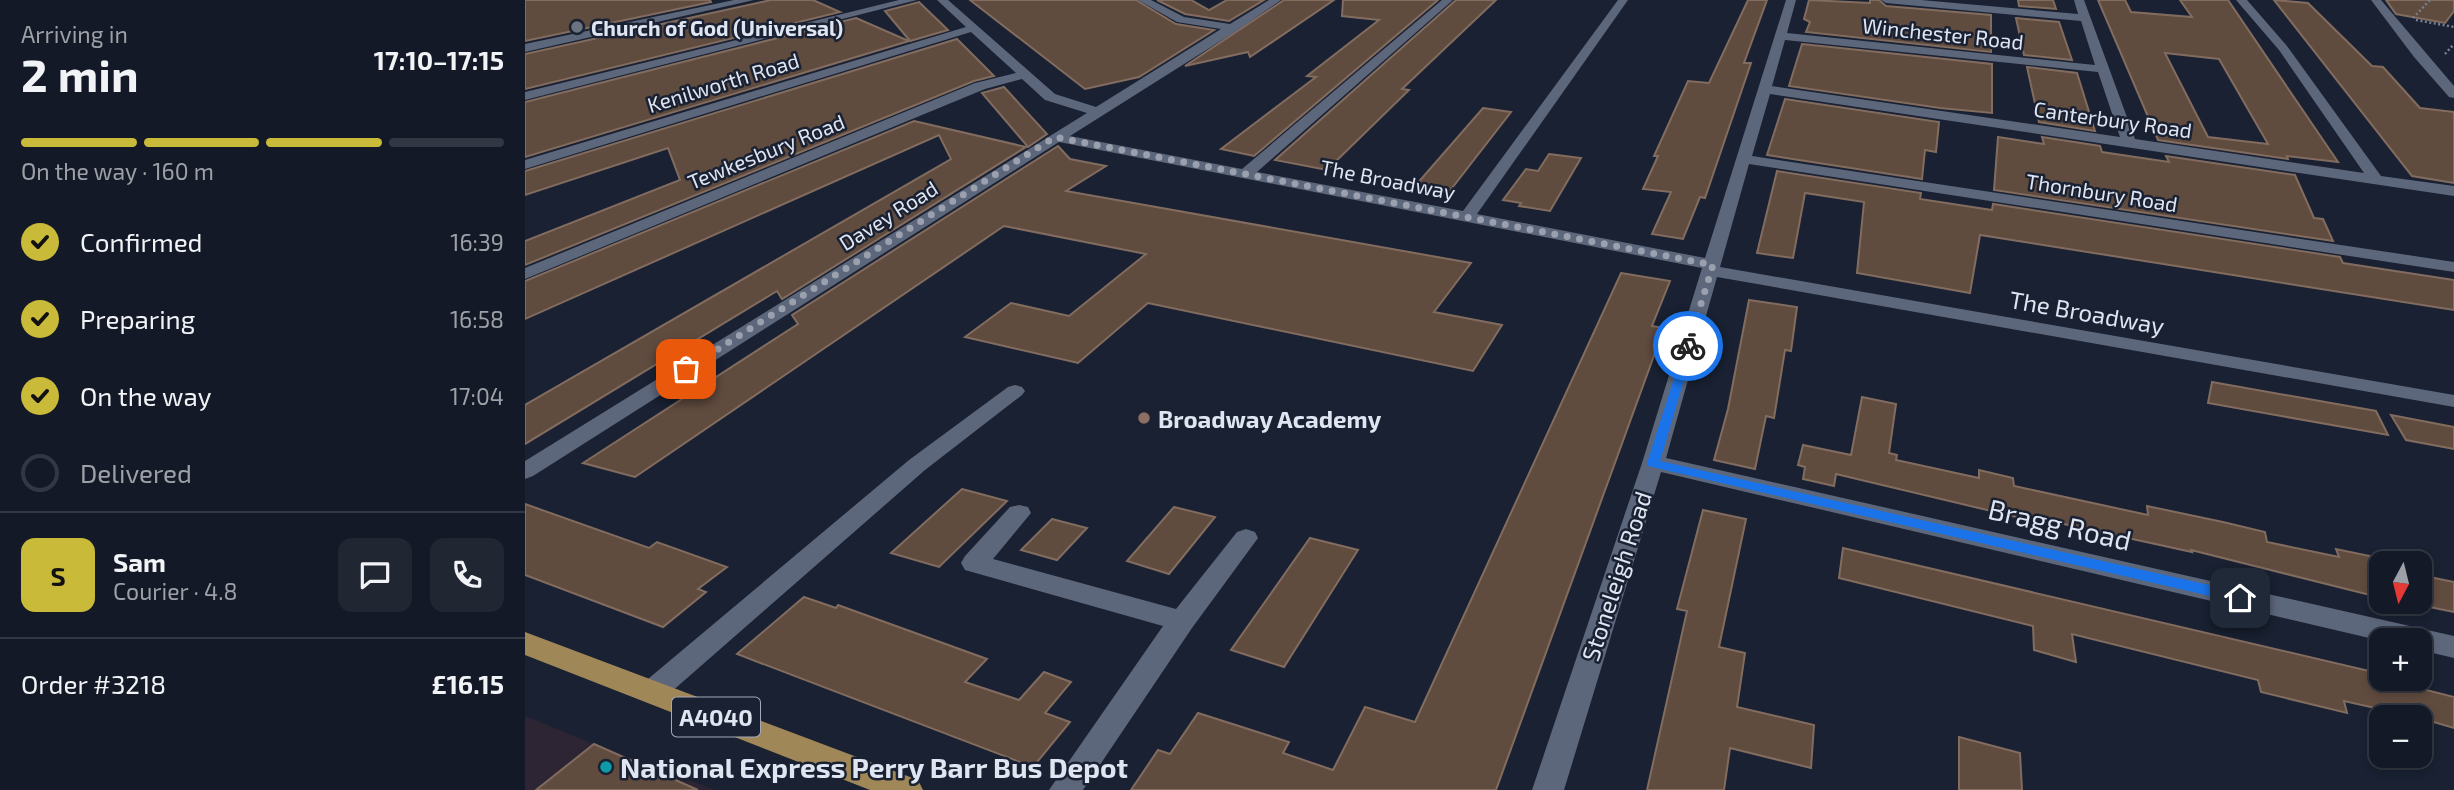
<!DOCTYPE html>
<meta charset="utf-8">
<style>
body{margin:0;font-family:"Exo 2",sans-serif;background:#202632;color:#f1f3f6;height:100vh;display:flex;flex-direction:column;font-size:26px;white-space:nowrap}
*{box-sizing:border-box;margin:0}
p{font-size:23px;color:#9da0a7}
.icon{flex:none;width:38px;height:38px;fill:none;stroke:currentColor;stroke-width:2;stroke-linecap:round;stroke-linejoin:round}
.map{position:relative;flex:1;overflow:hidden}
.side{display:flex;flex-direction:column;background:#131926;width:525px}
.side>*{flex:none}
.needle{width:46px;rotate:187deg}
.tools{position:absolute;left:1844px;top:551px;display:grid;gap:14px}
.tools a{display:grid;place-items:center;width:63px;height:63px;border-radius:14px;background:#131926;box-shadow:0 4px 10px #0003,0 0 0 2px #323843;font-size:35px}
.pin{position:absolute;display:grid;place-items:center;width:60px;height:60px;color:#fff;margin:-30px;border-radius:14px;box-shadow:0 4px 10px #0006}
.courier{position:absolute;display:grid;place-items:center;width:70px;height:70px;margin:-35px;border:5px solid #1a73e8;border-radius:50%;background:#fff;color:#222;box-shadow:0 2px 9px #0007}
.overview em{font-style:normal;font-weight:700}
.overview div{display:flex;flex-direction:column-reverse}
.overview{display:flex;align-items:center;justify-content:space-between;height:119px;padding:0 21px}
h1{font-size:46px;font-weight:700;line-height:52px}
.bar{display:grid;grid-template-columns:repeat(4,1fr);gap:10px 7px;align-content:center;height:84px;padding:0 21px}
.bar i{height:9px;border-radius:5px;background:#323843}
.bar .selected{background:#c9ba3a}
.bar p{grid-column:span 4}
.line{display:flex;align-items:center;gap:18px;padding:0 21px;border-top:2px solid #323843}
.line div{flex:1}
.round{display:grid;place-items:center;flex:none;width:74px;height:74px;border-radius:14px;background:#202632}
ol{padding:0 21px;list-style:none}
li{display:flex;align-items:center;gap:21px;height:77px}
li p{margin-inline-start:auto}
li .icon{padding:7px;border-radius:50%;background:#c9ba3a;color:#111;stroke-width:4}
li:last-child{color:#9da0a7}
li i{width:38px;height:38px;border:4px solid #323843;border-radius:50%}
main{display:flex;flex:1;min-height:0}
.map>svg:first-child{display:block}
.industrial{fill:#2d2534}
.building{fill:#604b3f;stroke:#826c5f;stroke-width:2;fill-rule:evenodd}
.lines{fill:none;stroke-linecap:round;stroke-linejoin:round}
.path{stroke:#7a818f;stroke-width:2.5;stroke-dasharray:2 2.5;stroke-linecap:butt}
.minor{fill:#5d677b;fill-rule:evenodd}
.major{fill:#a08758;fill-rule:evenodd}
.route{fill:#1a73e8}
.done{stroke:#9aa0ae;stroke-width:7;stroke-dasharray:0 12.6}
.worship-dot{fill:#6b7280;stroke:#192132;stroke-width:2.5}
.education-dot{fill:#8d6e63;stroke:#192132;stroke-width:2.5}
.culture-dot{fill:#0f9aa8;stroke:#192132;stroke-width:2.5}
.labels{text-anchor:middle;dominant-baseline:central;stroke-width:5;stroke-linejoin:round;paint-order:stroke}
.far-poi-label{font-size:21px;font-weight:bold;fill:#dfe5f1;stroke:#192132;text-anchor:start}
.far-street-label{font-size:21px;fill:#dfe5f1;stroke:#192132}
.shield{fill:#192132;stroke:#a4aab8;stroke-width:2}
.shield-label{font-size:23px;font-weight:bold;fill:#dfe5f1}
.street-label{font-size:24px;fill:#dfe5f1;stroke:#192132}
.poi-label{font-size:24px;font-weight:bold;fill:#dfe5f1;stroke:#192132;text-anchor:start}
.near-street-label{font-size:28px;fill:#dfe5f1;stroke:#192132}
.near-poi-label{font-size:28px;font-weight:bold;fill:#dfe5f1;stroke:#192132;text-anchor:start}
</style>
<main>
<section class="side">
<div class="overview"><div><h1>2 min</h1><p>Arriving in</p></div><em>17:10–17:15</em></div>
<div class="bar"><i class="selected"></i><i class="selected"></i><i class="selected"></i><i></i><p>On the way · 160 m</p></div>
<ol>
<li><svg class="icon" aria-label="check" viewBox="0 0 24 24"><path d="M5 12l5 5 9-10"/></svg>Confirmed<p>16:39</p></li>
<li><svg class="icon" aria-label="check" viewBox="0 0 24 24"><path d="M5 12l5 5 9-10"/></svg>Preparing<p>16:58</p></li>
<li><svg class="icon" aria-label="check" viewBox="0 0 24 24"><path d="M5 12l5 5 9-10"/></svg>On the way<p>17:04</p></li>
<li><i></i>Delivered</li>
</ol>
<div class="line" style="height:126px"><b class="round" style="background:#c9ba3a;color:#111">S</b><div><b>Sam</b><p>Courier · 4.8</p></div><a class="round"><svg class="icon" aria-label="chat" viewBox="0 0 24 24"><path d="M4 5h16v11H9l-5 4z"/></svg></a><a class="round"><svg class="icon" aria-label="phone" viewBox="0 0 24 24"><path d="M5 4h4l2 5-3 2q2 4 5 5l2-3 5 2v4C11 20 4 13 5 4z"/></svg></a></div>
<div class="line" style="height:91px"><div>Order #3218</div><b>£16.15</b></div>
</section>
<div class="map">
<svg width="1929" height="790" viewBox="0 0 1929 790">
<rect width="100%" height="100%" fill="#192132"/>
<polygon class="industrial" points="0,716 69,744 190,790 0,790"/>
<g class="building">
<polygon points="0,0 185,0 186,2 0,41"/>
<polygon points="246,0 288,0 315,12 0,89 0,54"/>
<polygon points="445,0 611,0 651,24 689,30 614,77 560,89"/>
<polygon points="632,0 666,0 684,10 702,0 739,0 704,21 660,14"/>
<polygon points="759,0 809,0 725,57 723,52 660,66"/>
<polygon points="818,0 913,0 729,156 696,149 791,77 782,76 854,20 817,16"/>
<polygon points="931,0 971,0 877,89 884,90 802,170 750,160"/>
<polygon points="1223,0 1242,0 1219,63 1226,63 1180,198 1175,197 1158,239 1127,234 1146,192 1118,189 1133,156 1129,156 1163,81 1184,83"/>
<polygon points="1284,0 1345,3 1345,0 1354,0 1361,6 1466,15 1466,52 1281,32 1285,22 1279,19"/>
<polygon points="1493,0 1528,0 1531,9 1494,6"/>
<path d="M1573,0H1600L1606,12L1667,17L1655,0H1703L1813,162L1762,156L1763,159L1633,140ZM1640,53L1694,59L1743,144L1683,137Z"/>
<polygon points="1749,0 1783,3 1847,66 1858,67 1895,108 1929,112 1929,183 1887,176"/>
<polygon points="1861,0 1929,0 1929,11 1920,23 1871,14"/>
<polygon points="394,2 423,30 385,41 360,11"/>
<polygon points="331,18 384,41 0,157 0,102"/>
<polygon points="1491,18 1534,22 1547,60 1499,55"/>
<polygon points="432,39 469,76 449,81 0,265 0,241 155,180 143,148 0,195 0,171"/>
<polygon points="1277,44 1467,64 1467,113 1415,108 1264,86"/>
<polygon points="1502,67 1552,73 1570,131 1514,122"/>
<polygon points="479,87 522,134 503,147 457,93"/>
<polygon points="1260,99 1414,122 1411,152 1400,150 1397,179 1242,155"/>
<polygon points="958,108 986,112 924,192 890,186"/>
<polygon points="389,121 501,147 257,299 252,291 0,444 0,405 426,159 414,135 0,319 0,281"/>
<polygon points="1473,137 1519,144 1517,137 1575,146 1577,152 1644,162 1641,156 1770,175 1789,218 1798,219 1808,241 1469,190"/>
<polygon points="533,146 545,159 581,166 541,191 946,263 909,312 977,325 948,371 623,303 553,363 440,337 486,303 544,316 621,254 479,226 110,477 58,463 273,324 267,315"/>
<polygon points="1024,154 1056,158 1025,211 994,206 996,203 978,200 1001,169 1013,171"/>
<polygon points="1252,171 1396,193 1395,199 1467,210 1468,204 1815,257 1818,263 1929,280 1929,310 1455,235 1445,293 1332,273 1339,202 1280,193 1268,258 1232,253"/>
<polygon points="1096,273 1145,281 1127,326 1139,328 971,790 606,790 633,750 645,754 673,713 764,742 758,753 808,770 840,707 890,722"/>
<polygon points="1224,300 1272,307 1266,351 1260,350 1249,418 1241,416 1230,469 1189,460 1203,409"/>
<polygon points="1687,382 1851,411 1863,435 1683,403"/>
<polygon points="1337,397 1371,404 1364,453 1372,455 1371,460 1454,478 1454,470 1488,478 1489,486 1623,515 1622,506 1698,522 1740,532 1742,542 1814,557 1811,549 1850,557 1852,563 1857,564 1857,598 1666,550 1667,552 1525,521 1525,525 1311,474 1309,486 1278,479 1280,467 1273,465 1278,445 1326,455"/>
<polygon points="1866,415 1929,427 1929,449 1881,440"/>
<polygon points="437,489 482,501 414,567 366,553"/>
<polygon points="0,504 124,548 132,542 202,567 173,589 181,592 138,627 0,575"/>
<polygon points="649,507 690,517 644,574 602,561"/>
<polygon points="1178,510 1221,519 1194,647 1220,653 1212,707 1289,725 1286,768 1205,748 1199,790 1122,790 1162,611 1152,609"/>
<polygon points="527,519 562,528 532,560 496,550"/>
<polygon points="785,538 833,550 759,667 706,650"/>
<polygon points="1318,548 1857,674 1857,679 1877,679 1898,684 1901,690 1929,697 1929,728 1895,718 1819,701 1822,713 1736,692 1733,680 1547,634 1551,662 1509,650 1508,626 1314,578"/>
<polygon points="1895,575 1929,582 1929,612 1900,606 1895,596"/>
<polygon points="279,597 311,608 313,605 462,659 440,682 494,700 519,672 546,682 520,713 545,722 508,767 212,654"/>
<polygon points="1434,737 1495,753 1497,790 1434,790"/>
<polygon points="69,744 173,790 11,790"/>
</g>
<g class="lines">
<g class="path">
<polyline points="1888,18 1905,0"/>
<polyline points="1891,20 1929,27"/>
<polyline points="1920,54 1929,44"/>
</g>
<g class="minor">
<polygon points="209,0 229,0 0,52 0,44"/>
<polygon points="374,0 392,0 0,100 0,92"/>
<path d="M412,0H423L530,94L571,107L696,29L652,22L613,0H626L659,17L705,24L744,0H756L713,30L545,136L717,169L917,0H928L732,172L938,211L1093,0H1103L952,214L1180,258L1261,0H1271L1262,33L1570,65L1556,21L1361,3L1356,0H1396L1553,14L1549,0H1559L1610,139L1839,173L1754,50L1711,0H1722L1762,46L1856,176L1929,186V196L1245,94L1227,156L1929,262V272L1224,164L1195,267L1929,395V407L1192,277L1141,458L1929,636V658L1895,650V640L1857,641L1136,472L1039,790H1007L1117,463L1177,268L534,142L8,476L0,479V461L562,113L520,100L497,79L460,89L0,279V268L450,83L491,73L446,32L0,169V160L441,27ZM1260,40L1573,72L1595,137L1247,86Z"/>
<polygon points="1846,0 1856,0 1929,86 1929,98 1924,97 1889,57"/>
<polygon points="490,385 497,387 500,391 497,395 400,470 137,700 127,704 117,700 113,692 117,684 384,460 483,387"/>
<polygon points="494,505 503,507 506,513 468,559 651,609 712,532 721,529 730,532 733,538 667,628 558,790 524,790 638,626 440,570 436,563 440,556 485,507"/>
</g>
<polygon class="major" points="0,632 393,780 398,790 345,790 0,655"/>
</g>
<polygon class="route" points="1160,344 1169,346 1135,461 1715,592 1723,598 1715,603 1123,466 1122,463"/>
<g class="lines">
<polyline class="done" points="161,369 530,137 1188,265 1163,346"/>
</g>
<circle class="worship-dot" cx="52" cy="27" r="7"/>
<circle class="education-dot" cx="619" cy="418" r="7"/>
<circle class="culture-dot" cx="81" cy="767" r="7"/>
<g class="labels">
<g class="far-poi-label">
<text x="66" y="27">Church of God (Universal)</text>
</g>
<g class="far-street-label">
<text transform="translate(1418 33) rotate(6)">Winchester Road</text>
<text transform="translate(198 82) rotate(-17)">Kenilworth Road</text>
<text transform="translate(1588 119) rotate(8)">Canterbury Road</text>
<text transform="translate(241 151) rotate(-22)">Tewkesbury Road</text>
<text transform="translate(863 179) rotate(11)">The Broadway</text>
<text transform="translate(1577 192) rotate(9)">Thornbury Road</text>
<text transform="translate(363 215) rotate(-32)">Davey Road</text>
</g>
<rect class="shield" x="147" y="697.5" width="88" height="39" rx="5"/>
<g class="shield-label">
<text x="191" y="717">A4040</text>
</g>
<g class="street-label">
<text transform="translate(1562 312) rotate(10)">The Broadway</text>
<text transform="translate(1091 576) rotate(-72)">Stoneleigh Road</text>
</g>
<g class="poi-label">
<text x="633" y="418">Broadway Academy</text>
</g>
<g class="near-street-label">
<text transform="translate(1535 524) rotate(13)">Bragg Road</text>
</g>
<g class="near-poi-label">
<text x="95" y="767">National Express Perry Barr Bus Depot</text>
</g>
</g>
</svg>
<div class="tools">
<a><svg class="needle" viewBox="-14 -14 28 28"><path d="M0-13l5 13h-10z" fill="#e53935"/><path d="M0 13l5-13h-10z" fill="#9da0a7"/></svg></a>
<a>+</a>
<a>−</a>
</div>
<div class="pin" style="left:161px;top:369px;background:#ea580c"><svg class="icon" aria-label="bag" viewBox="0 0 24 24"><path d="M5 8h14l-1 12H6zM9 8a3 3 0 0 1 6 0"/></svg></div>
<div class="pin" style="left:1715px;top:598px;background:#1f2937"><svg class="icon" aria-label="home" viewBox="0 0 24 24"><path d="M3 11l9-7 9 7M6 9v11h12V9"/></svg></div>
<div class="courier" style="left:1163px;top:346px"><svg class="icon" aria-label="bike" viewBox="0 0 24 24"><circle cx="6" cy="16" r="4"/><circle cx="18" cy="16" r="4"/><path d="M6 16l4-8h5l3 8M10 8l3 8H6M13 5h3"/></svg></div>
</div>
</main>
